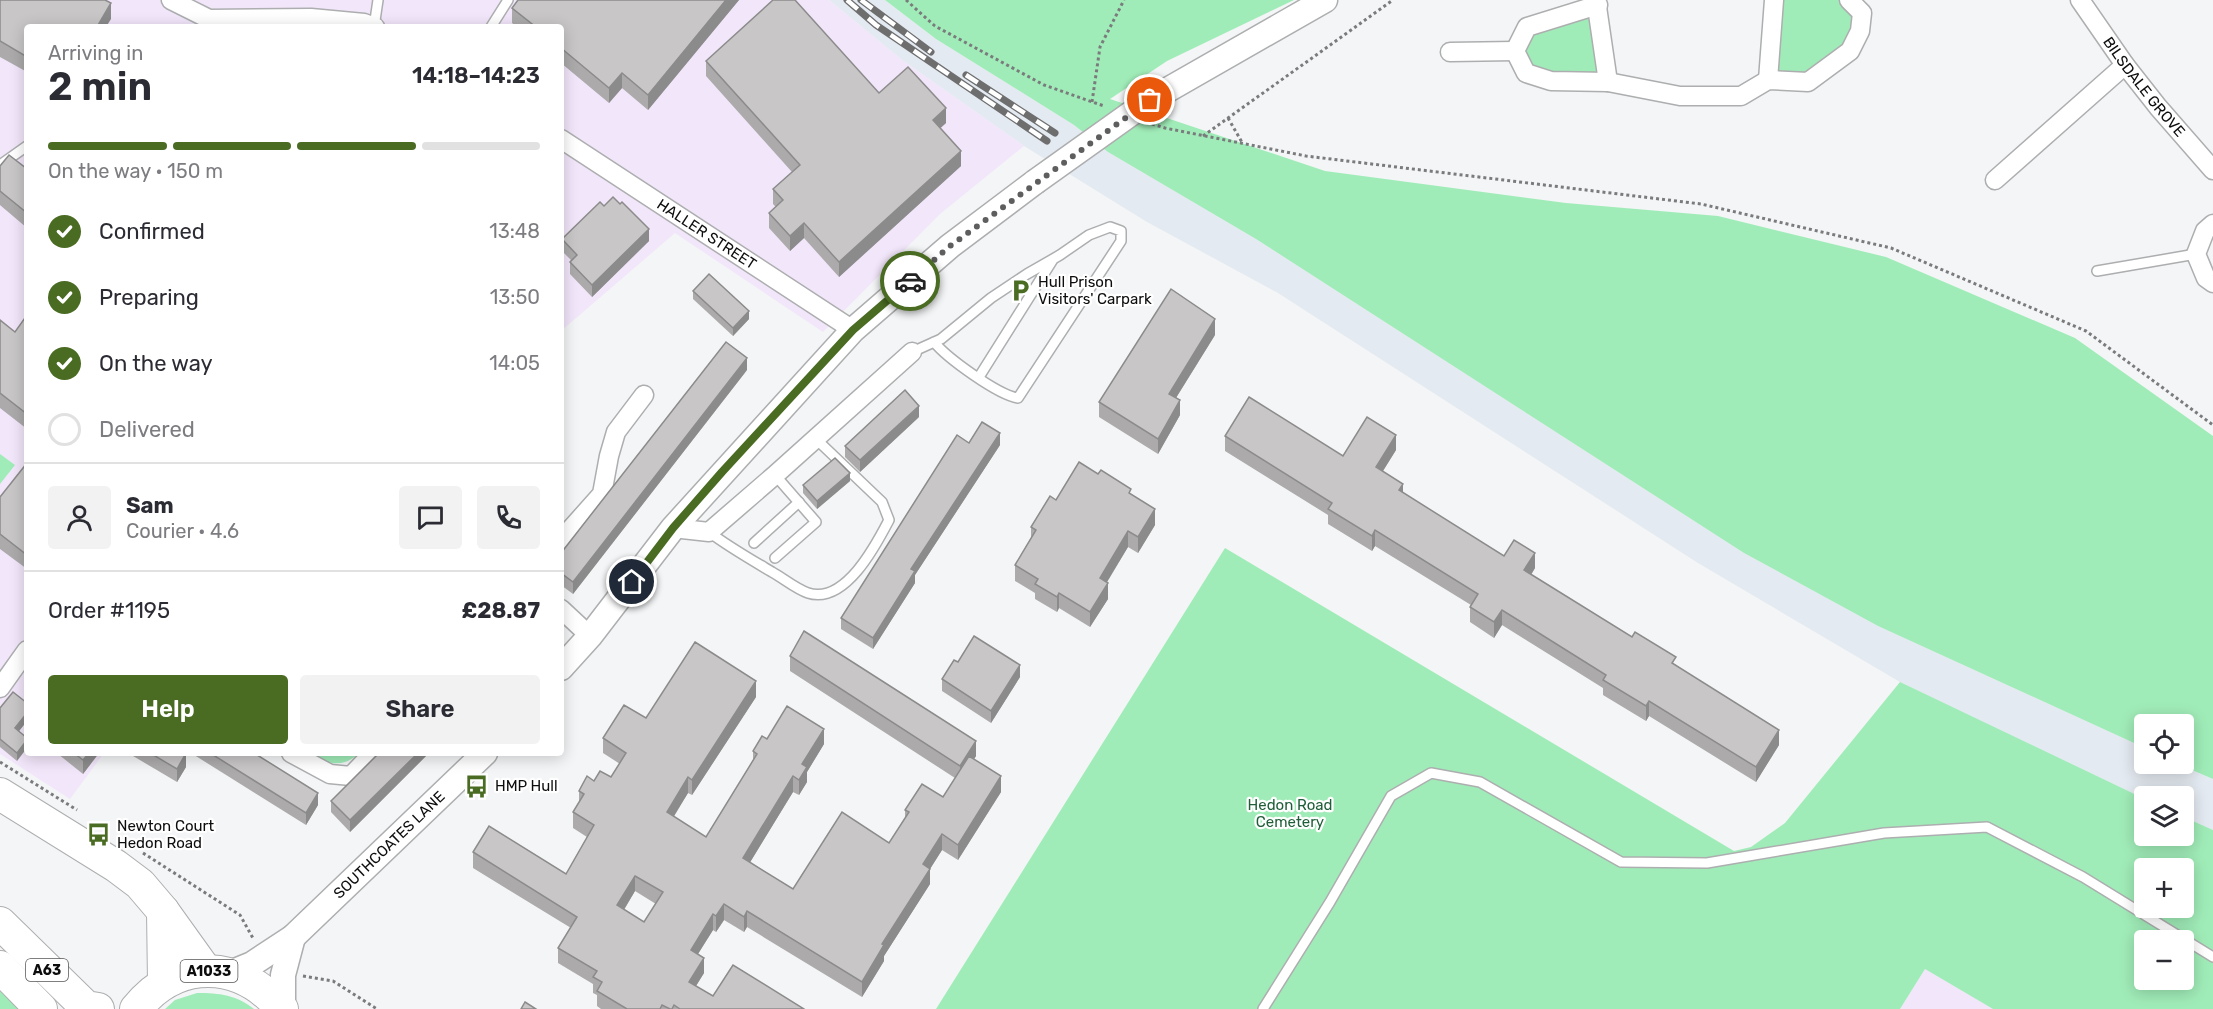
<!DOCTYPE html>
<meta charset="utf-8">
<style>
body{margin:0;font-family:Rubik,sans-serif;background:#f2f2f3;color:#2b2b33;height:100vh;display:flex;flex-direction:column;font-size:22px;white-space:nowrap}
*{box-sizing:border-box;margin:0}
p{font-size:20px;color:#7c7c81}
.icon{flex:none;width:33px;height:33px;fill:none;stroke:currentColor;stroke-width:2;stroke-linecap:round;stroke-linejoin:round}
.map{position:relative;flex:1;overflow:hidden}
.drawer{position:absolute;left:24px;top:24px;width:540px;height:732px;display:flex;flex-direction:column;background:#fff;border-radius:6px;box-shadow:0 3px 15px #0003}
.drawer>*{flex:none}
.tools{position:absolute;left:2134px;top:714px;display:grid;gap:12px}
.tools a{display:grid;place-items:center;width:60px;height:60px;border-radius:6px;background:#fff;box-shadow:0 3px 15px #0003;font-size:30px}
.pin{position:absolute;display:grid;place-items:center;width:51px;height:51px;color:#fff;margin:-26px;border:3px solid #fff;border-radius:50%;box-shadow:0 2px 6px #0007}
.courier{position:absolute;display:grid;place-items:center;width:60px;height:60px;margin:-30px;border:4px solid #496b22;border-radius:50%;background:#fff;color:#222;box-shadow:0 2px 8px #0007}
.head em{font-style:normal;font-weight:600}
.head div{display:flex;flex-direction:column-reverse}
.head{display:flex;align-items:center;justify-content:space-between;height:102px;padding:0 24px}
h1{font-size:39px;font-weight:600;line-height:45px}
.bar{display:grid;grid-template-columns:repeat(4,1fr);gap:9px 6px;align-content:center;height:72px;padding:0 24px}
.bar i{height:8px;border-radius:4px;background:#e1e1e2}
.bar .current{background:#496b22}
.bar p{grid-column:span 4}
.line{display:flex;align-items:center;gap:15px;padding:0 24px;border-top:2px solid #e1e1e2}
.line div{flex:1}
.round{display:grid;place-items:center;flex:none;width:63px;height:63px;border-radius:6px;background:#f2f2f3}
ol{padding:0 24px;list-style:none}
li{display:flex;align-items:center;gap:18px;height:66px}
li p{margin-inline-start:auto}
li .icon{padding:6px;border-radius:50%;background:#496b22;color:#fff;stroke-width:4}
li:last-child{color:#7c7c81}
li i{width:33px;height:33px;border:3px solid #e1e1e2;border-radius:50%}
.primary-button{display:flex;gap:12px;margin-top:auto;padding:12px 24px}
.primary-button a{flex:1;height:69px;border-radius:6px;background:#496b22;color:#fff;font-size:24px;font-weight:600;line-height:69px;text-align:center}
.primary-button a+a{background:#f2f2f3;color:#2b2b33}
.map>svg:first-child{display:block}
.built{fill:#e4eaf1}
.industrial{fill:#f2e6fa}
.green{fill:#a0ecb8;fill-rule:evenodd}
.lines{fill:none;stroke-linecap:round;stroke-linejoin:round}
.lane-casing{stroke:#adaeaf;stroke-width:12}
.street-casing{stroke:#adaeaf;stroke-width:21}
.secondary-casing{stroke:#adaeaf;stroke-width:27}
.highway-casing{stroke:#adaeaf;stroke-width:34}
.path{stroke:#7a7b7c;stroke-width:3;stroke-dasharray:3 3;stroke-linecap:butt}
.lane{stroke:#fff;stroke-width:9}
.street{stroke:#fff;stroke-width:18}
.secondary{stroke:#fff;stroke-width:24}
.highway{stroke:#fff;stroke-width:32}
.rail-casing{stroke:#6e6e6f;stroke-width:7}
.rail{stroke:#fff;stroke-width:4.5;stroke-dasharray:14;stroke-linecap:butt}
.secondary-bridge-casing{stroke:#adaeaf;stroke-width:27;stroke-linecap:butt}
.secondary-bridge{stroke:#fff;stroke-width:24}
.wall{fill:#acaaab;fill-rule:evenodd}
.shaded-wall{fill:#8c8b8b}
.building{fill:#c8c6c7;stroke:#8c8b8b;stroke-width:1.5;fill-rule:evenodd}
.done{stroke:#5e5e5f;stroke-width:6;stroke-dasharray:0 10.8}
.route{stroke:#496b22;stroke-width:8}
.labels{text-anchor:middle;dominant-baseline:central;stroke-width:4.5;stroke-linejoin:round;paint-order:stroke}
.shield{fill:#fff;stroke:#565656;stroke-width:1.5}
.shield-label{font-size:14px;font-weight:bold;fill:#0d0d0e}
.street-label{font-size:15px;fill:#0d0d0e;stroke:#fff}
.poi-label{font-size:15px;fill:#0d0d0e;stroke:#fff;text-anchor:start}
.park-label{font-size:15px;fill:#1f5e39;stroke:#fff}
</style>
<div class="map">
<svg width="2213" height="1009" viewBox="0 0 2213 1009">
<rect width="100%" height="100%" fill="#f4f5f6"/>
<polygon class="built" points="829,0 885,0 936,39 1074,125 1108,152 1256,239 1744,553 1878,626 2145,748 2145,764 2178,764 2213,779 2213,830 2184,817 2184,796 2145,796 2145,799 1952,708 1900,682 1698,563 1278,293 1147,222 1024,146 902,60"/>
<g class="industrial">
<polygon points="0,0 829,0 902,60 1024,146 940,214 823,332 675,233 561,331 561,27 27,27 27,753 104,753 70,799 0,754"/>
<polygon points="1925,969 1993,1009 1900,1009"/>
</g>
<g class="green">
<polygon points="885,0 1294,0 1167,61 1110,99 1325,171 1566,203 1718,216 1886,257 2075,338 2213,436 2213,779 2178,764 2184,764 2184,724 2145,724 2145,748 1878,626 1744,553 1256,239 1108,152 1074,125 936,39"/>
<polygon points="1774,0 1849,0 1860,31 1808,82 1768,80"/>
<polygon points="1598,5 1608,82 1526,73 1515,51 1527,27"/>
<polygon points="0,454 15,465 0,484"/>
<path d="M1225,548L1734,851L1751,847L1785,823L1900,682L2145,799V836H2184V817L2213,830V1009H1993L1925,969L1900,1009H936ZM2145,868H2184V908H2145ZM2145,940H2184V980H2145Z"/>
<path d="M306,753H359C342,770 324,763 306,753Z"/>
<polygon points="0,982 26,1009 0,1009"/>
<path d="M197,993C220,993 236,995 254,1009H165L175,1000Z"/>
</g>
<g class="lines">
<defs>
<g id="lane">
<polyline points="374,27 378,0"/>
<polyline points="491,27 508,0"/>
<polyline points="0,165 27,146"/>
<polyline points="2097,271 2196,254"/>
<path d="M912,352L941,339L991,298L1027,274L1060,255L1089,235L1110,227L1121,231V241L1018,398C998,395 947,358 934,342"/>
<polyline points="979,377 1052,261"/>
<path d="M709,532C729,547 750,559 772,572C783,578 796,589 808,593C845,605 876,545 889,520L882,502L816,439"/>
<polyline points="754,543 799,502"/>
<polyline points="775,558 816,522 775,475"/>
<polyline points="1263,1009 1330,902 1391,796 1431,773 1480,782 1621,862 1707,863 1884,833 1987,827 2083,877 2213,957"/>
</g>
<g id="street">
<polyline points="171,0 209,19 311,18 364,23 375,27"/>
<polyline points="1596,0 1608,82 1680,96 1741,96 1768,80 1808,82 1850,51 1860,31 1862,13 1849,0"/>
<path id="s1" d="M2080,0L2125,65L2158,107L2213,170"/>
<polyline points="1598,5 1527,27 1515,51 1526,73 1551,81 1608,82"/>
<polyline points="1450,52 1515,51"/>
<polyline points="1768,80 1774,0"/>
<path id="s2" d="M561,139L853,330"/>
<polyline points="1995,180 2125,65"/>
<polyline points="2213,224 2205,231 2196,254 2206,278 2213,283"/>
<polyline points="673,528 709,532 775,475 912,352"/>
<polyline points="561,540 602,494 609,456 616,432 644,395"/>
<polyline points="561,609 590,636"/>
<polyline points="0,688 27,650"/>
<polyline points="291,753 330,774 351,776 373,753"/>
</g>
<g id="secondary">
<polyline points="1150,100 1325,0"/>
<polyline points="561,668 590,636 673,528 853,330 950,246 1035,182"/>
<path id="s3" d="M230,973L252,964L293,937L485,753"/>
<polyline points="283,1009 283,975 293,937"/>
</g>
<g id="highway">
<polyline points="0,794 116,866 140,884 163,911 206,971"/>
<polyline points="163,911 164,983"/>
<polyline points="0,923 86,1007 98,1009"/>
<polyline points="0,967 41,1009"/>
<path d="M136,1009C178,957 240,960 282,1009"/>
</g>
</defs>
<use href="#lane" class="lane-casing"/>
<use href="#street" class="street-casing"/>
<use href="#secondary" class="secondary-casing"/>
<use href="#highway" class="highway-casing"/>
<g class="path">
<polyline points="906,0 935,26 1044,85 1104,106"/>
<polyline points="1092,102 1100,47 1124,0"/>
<polyline points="1228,118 1243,144"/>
<polyline points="1152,124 1165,128 1306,156 1701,204 1891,248 2086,331 2213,425"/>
<polyline points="1203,136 1393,0"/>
<polyline points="0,762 77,810"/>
<polyline points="143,853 240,915 254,940"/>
<polyline points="303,976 333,981 377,1009"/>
</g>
<use href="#lane" class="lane"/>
<use href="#street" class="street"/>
<use href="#secondary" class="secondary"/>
<use href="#highway" class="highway"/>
<defs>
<g id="rail">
<polyline points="847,0 876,25 1047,141"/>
<polyline points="861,0 931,52"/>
<polyline points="966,75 1055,133"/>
</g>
</defs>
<use href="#rail" class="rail-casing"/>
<use href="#rail" class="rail"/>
<defs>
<polyline id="secondary-bridge" points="1035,182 1150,100"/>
</defs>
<use href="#secondary-bridge" class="secondary-bridge-casing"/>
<use href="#secondary-bridge" class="secondary-bridge"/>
</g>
<g class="wall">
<polygon points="0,0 111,19 27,27 27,72 0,57"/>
<polygon points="739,0 648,110 622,88 609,103 561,63 561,27 517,27 512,23 512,8"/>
<polygon points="706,61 879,93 946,123 940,128 961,166 839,277 804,238 790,251 769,228 769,213 776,207 773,204 773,189 792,172 706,76"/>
<polygon points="0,166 26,168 27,166 27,228 0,205"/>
<polygon points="604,206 649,241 592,297 570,274 570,262 571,260 562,251 562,239"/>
<polygon points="693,291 749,319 733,336 693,299"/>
<polygon points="27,315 27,429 0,408 0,320 15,332"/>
<polygon points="1215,335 1176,398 1180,415 1158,454 1099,417 1099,402"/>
<polygon points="747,370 573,594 561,585 561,553"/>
<polygon points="919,417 860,472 845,457 845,446"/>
<polygon points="27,436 27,457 24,454 24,439"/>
<polygon points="1225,436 1343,456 1396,450 1383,471 1403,493 1504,556 1535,568 1531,575 1676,665 1779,745 1756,782 1649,716 1646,721 1603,695 1603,688 1502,625 1494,638 1470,622 1470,607 1471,605 1375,546 1372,551 1328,524 1328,515 1225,451"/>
<polygon points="969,443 1000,445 915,575 915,583 873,649 841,629 841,618"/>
<polygon points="27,463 27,569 0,549 0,497"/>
<polygon points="850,481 817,509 803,493 803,485"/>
<polygon points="1131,494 1155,525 1138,553 1128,547 1106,582 1108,599 1090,627 1059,608 1057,612 1035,599 1035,593 1015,581 1015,565 1031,538 1031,527 1056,500"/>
<path d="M790,656L976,756L974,759L1001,792L958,860L942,850L930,869V884L884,956V961L862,997L747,927L744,932L724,920L716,932L713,930L698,954L704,973L696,986L713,996L804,1009H601L597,1006V995L593,993V984L558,963V948L571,928L473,868V852L566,874L587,837L573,828V812L579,803V791L594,781L611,777L620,764L603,753V738L646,718L756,697L692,795L688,793L673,816L706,837L753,760V751L767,739L824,744L807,772V782L799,795L793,792L750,862L793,889L889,843L905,818V810L943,797L955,778L790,671ZM635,891L656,904L644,922L624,910Z"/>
<polygon points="1020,677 991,723 942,691 942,679"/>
<polygon points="27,703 27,721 19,731 17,761 0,747 0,708"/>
<polygon points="58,753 99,753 83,774 58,754"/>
<polygon points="128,753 186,753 186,767 177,782"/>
<polygon points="191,753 254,753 318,805 306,825"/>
<polygon points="379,753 429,753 350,832 331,812 331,801"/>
</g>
<g class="shaded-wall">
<polygon points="726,0 739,0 648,110 648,95"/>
<polygon points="111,3 111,19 106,27 97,27"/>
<polygon points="622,73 622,88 609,103 609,88"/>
<polygon points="946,108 946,123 933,135 933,120"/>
<polygon points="961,151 961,166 839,277 839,262"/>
<polygon points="804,223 804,238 790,251 790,236"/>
<polygon points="649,229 649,241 592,297 592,285"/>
<polygon points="749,311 749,319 733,336 733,328"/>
<polygon points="1215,319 1215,335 1169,409 1169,394"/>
<polygon points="747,358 747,370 573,594 573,582"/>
<polygon points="1180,400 1180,415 1158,454 1158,439"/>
<polygon points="919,406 919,417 860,472 860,460"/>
<polygon points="1000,433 1000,445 915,575 915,583 873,649 873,638 911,569"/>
<polygon points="1396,435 1396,450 1376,482 1376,467"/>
<polygon points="850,473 850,481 817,509 817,501"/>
<polygon points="1403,484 1403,499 1399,490"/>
<polygon points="1155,509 1155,525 1138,553 1138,537"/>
<polygon points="1375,530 1375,546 1372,551 1372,536"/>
<polygon points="1128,531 1128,547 1100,594 1100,578"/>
<polygon points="1535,553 1535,568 1524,586 1524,570"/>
<polygon points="1108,583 1108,599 1090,627 1090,612"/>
<polygon points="1059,593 1059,608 1057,612 1057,597"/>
<polygon points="1502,610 1502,625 1494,638 1494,622"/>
<polygon points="1020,665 1020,677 991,723 991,711"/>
<polygon points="756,681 756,697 692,795 692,780"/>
<polygon points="1649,701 1649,716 1646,721 1646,706"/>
<polygon points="27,713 27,721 15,736 15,728"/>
<polygon points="824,729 824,744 807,772 807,782 799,795 799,780 802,764"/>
<polygon points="1779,730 1779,745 1756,782 1756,767"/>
<polygon points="27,740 27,748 17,761 17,753"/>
<polygon points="976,741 976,756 960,781 960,766"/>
<polygon points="89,753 99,753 83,774 83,760"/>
<polygon points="186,753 186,767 177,782 177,769"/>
<polygon points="418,753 429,753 350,832 350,820"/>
<polygon points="793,776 793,792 743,874 743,858"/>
<polygon points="1001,776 1001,792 958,860 958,845"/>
<polygon points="688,777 688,793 667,828 667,812"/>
<polygon points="318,793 318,805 306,825 306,813"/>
<polygon points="942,834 942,850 923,880 923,864"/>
<polygon points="930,869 930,884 884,956 884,961 862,997 862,982 882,944"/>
<polygon points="635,876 635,891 617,921 617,905"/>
<polygon points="724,904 724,920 716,932 716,916"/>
<polygon points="747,911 747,927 744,932 744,917"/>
<polygon points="713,914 713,930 691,965 691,950"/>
<polygon points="704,958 704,973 689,997 689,982"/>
</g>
<g class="building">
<polygon points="0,0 105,0 111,3 97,27 27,27 27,57 0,41"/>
<polygon points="518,0 726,0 648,95 622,73 609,88 561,48 561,27 536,27 512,8"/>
<polygon points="773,0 795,0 879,93 908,67 946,108 933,120 961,151 839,262 804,223 790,236 769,213 783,200 773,189 800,165 706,61"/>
<polygon points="9,155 26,168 27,166 27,213 0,191 0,166"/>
<polygon points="613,197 620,204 622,202 649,229 592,285 570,262 577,255 562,239 600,202 604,206"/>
<polygon points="709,274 749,311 733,328 693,291"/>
<polygon points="1171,289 1215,319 1169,394 1180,400 1158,439 1099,402"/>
<polygon points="27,315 27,414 0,393 0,320 15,332"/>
<polygon points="726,342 747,358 573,582 561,573 561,553"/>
<polygon points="905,390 919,406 860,460 845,446"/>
<polygon points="1249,397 1343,456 1367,417 1396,435 1376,467 1403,484 1399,490 1504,556 1514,540 1535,553 1524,570 1632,637 1635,632 1676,657 1672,663 1779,730 1756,767 1649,701 1646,706 1603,680 1606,675 1502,610 1494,622 1470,607 1478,594 1375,530 1372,536 1328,509 1332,503 1225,436"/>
<polygon points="982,422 1000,433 911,569 915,571 873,638 841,618 957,435 969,443"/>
<polygon points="835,458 850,473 817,501 803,485"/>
<polygon points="1079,462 1098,474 1101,470 1131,489 1129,493 1155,509 1138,537 1128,531 1100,578 1108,583 1090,612 1059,593 1057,597 1035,584 1038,579 1015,565 1036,530 1031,527 1050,496 1056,500"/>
<polygon points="27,463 27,555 0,534 0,497"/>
<polygon points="804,631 976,741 960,766 790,656"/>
<polygon points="974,636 1020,665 991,711 942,679 954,660 958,662"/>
<path d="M695,642L756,681L692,780L688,777L667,812L706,837L757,754L753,751L762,736L767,739L787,706L824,729L802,764L807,767L799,780L793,776L743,858L793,889L842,812L889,843L909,812L905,810L922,784L943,797L969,756L1001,776L958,845L942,834L923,864L930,869L882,944L884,945L862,982L747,911L744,917L724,904L716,916L713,914L691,950L704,958L689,982L713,996L733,965L804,1009H680L674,1005L672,1009H670L662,1005L660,1009H627L597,991L602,982L593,977L597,971L558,948L577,917L473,852L489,826L566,874L594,825L573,812L584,794L579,791L587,776L594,781L600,771L611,777L626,753L603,738L624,705L646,718ZM635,876L663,892L644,922L617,905Z"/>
<polygon points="13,692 27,703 27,713 15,728 27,738 27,740 17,753 0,739 0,708"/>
<polygon points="74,753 89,753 83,760"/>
<polygon points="150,753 186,753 177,769"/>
<polygon points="210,753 254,753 318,793 306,813"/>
<polygon points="379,753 418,753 350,820 331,801"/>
<polygon points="525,1002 536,1009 521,1009"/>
</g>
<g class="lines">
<polyline class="done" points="910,281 950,246 1150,100"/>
<polyline class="route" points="632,582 673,528 722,472 853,330 910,281"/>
</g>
<defs>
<symbol id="parking-bare" viewBox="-9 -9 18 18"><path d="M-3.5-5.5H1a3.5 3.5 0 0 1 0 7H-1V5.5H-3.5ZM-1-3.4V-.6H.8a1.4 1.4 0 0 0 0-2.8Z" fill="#496b22" stroke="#fff" stroke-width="2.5" paint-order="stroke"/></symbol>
<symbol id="bus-bare" viewBox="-9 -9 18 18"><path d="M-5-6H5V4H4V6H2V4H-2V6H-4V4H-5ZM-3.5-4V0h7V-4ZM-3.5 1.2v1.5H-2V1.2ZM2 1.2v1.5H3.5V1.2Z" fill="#496b22" stroke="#fff" stroke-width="2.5" paint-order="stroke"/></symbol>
</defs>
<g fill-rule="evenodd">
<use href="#parking-bare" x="1004" y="274" width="33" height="33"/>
<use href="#bus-bare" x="460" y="770" width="33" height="33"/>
<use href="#bus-bare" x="82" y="818" width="33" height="33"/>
</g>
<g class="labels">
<g class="shield">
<rect x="26" y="959" width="42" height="22" rx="4.5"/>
<rect x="180.5" y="960" width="57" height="22" rx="4.5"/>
</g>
<g class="shield-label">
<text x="47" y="970">A63</text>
<text x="209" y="971">A1033</text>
</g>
<g class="street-label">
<text stroke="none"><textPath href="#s1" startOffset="108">BILSDALE GROVE</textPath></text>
<text stroke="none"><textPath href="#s2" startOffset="174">HALLER STREET</textPath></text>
<text stroke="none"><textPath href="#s3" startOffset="206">SOUTHCOATES LANE</textPath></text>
</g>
<g class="poi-label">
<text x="1038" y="282">Hull Prison<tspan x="1038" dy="17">Visitors' Carpark</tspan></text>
<text x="495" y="786">HMP Hull</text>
<text x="117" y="826">Newton Court<tspan x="117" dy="17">Hedon Road</tspan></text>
</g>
<g class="park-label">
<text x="1290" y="805">Hedon Road<tspan x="1290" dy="17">Cemetery</tspan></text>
</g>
</g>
</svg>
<div class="tools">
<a><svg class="icon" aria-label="locate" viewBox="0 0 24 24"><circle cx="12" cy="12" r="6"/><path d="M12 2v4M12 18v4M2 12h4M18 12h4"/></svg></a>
<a><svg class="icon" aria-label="layers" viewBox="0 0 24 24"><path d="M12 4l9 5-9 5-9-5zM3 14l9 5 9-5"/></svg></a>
<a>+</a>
<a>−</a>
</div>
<div class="pin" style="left:1150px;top:100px;background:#ea580c"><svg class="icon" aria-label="bag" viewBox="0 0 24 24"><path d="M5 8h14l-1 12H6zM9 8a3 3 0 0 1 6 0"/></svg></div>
<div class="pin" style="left:632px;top:582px;background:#1f2937"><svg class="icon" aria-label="home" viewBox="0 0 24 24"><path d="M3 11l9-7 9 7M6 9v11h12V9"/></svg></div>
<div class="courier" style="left:910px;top:281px"><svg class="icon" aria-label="car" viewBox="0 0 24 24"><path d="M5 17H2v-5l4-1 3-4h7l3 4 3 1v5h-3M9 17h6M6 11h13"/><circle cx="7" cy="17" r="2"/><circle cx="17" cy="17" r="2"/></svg></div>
<section class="drawer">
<div class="head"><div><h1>2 min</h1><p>Arriving in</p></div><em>14:18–14:23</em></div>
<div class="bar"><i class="current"></i><i class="current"></i><i class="current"></i><i></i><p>On the way · 150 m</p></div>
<ol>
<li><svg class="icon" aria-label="check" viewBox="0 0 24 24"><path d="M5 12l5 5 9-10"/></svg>Confirmed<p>13:48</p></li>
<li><svg class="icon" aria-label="check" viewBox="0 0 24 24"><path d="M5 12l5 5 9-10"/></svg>Preparing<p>13:50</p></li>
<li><svg class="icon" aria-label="check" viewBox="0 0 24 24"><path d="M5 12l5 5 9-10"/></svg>On the way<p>14:05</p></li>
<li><i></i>Delivered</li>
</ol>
<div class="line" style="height:108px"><a class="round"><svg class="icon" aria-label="person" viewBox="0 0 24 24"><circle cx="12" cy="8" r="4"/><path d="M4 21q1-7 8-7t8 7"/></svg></a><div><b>Sam</b><p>Courier · 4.6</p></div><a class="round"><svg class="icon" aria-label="chat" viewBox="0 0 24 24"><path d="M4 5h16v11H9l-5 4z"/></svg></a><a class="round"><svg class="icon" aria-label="phone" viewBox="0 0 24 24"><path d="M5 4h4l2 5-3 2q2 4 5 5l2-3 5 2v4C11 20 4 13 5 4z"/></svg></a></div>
<div class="line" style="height:78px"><div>Order #1195</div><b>£28.87</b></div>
<div class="primary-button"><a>Help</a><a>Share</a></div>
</section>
</div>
